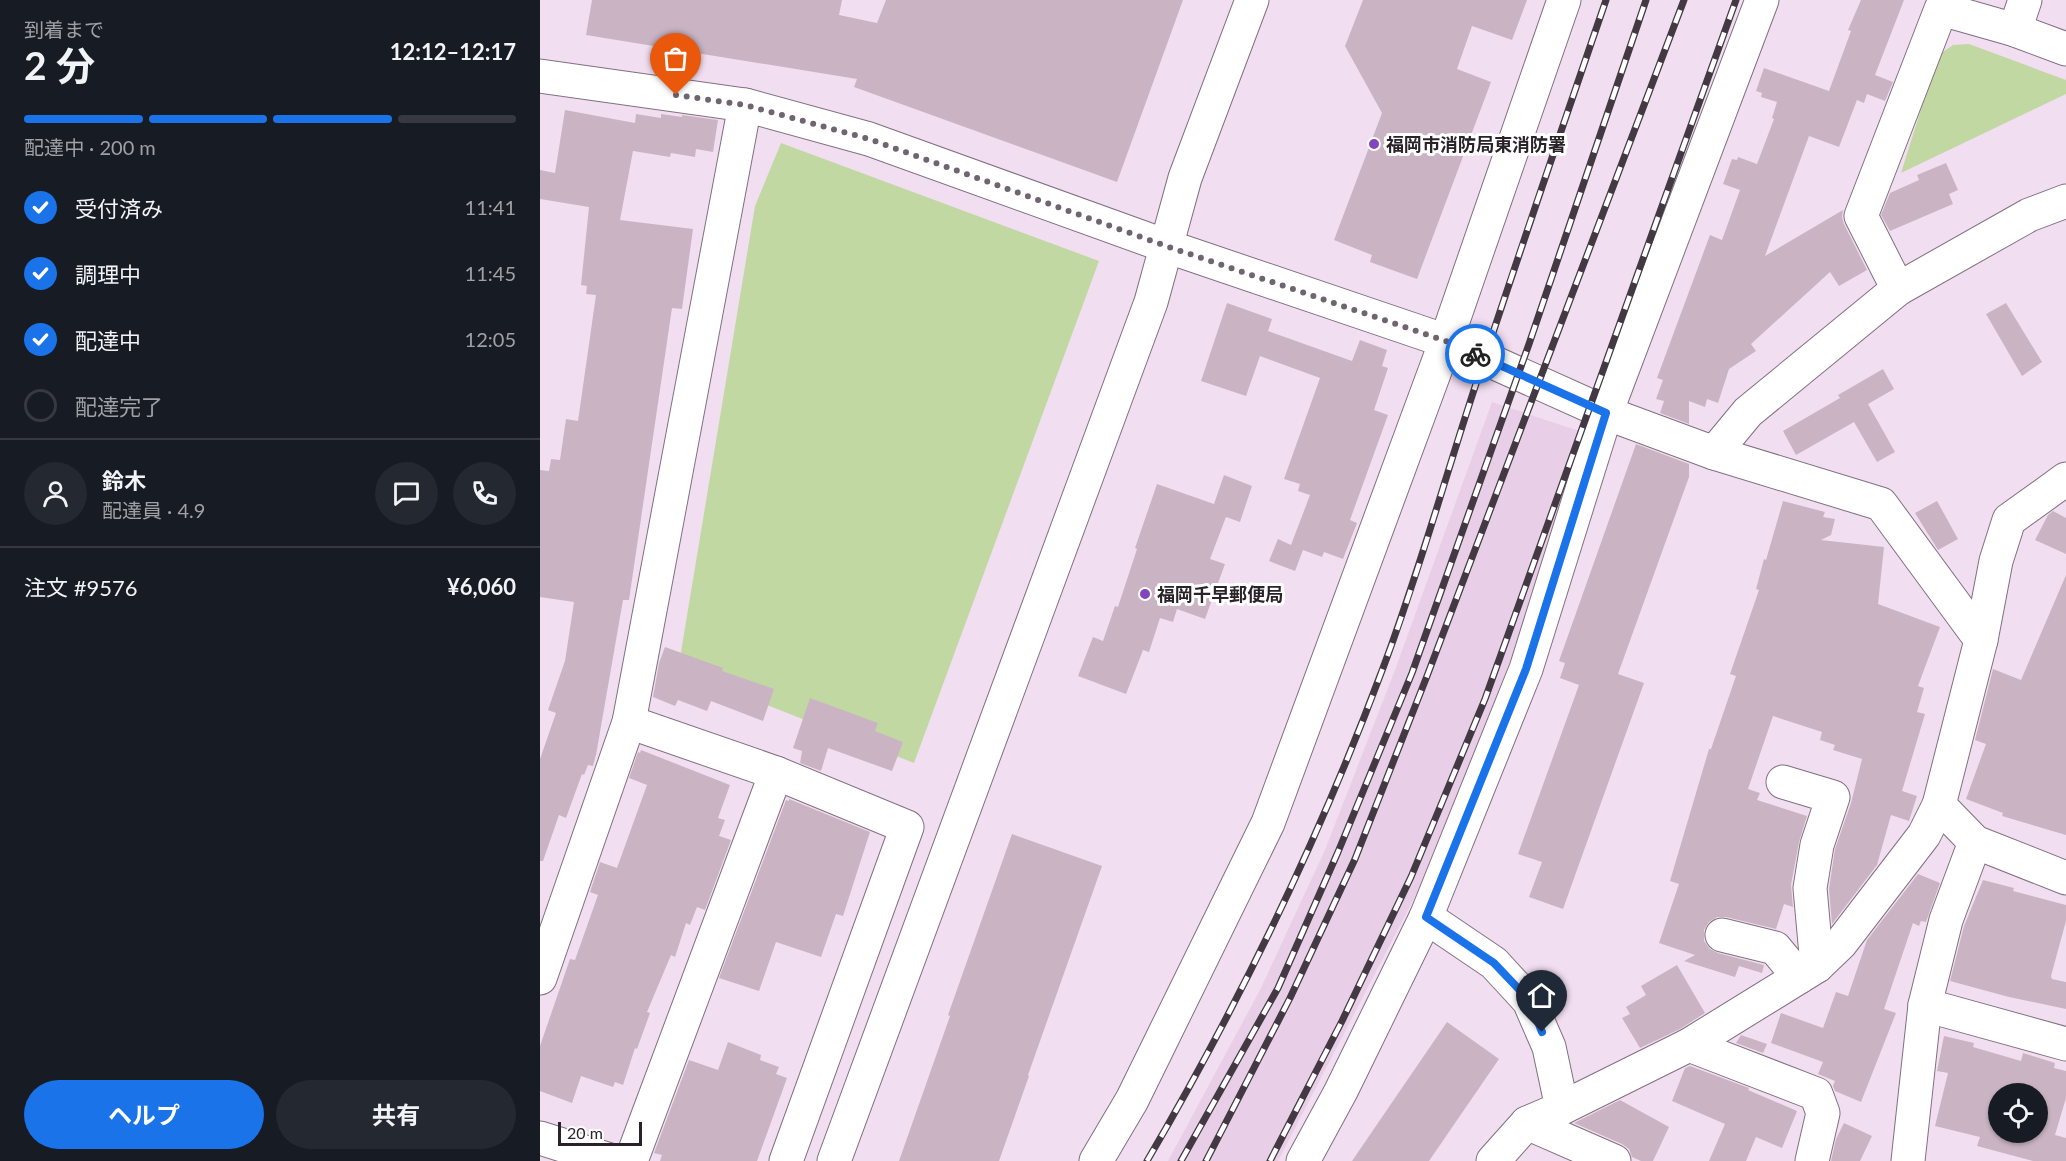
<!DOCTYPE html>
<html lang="ja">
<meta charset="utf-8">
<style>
body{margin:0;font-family:Lato,"Noto Sans JP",sans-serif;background:#242831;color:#f1f3f6;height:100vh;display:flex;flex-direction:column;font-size:22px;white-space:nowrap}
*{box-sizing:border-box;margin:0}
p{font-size:20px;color:#9ea1a6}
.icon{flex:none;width:33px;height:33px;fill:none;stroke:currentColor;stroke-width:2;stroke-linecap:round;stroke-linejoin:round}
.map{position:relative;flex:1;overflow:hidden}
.panel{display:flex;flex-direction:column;background:#171b24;width:540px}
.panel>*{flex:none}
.controls{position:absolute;left:1448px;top:1083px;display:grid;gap:12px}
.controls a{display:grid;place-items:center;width:60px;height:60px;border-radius:50%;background:#171b24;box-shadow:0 2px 4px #0004;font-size:30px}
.scale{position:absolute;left:18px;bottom:15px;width:84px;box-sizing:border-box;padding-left:6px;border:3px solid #292229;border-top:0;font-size:16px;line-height:21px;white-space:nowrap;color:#292229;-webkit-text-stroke:4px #fff;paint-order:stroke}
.pin{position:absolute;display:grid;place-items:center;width:51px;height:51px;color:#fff;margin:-62px -26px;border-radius:50% 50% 50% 0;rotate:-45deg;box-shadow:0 0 6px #0007}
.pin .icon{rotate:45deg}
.courier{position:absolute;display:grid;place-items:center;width:60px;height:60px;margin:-30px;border:4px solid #1a73e8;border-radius:50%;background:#fff;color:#222;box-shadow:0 2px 8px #0007}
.overview em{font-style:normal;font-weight:700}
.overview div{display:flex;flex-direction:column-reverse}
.overview{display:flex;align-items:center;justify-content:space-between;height:102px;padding:0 24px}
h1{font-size:39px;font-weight:700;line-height:45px}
.bar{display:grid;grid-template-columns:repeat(4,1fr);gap:9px 6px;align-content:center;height:72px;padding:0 24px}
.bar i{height:8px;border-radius:4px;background:#363941}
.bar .active{background:#1a73e8}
.bar p{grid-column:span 4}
.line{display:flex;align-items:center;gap:15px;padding:0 24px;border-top:2px solid #363941}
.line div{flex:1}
.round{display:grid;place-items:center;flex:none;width:63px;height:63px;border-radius:32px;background:#242831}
ol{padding:0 24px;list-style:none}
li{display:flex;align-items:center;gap:18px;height:66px}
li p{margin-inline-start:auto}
li .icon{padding:6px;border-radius:50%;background:#1a73e8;color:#fff;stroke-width:4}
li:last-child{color:#9ea1a6}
li i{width:33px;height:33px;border:3px solid #363941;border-radius:50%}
.primary-button{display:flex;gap:12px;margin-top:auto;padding:12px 24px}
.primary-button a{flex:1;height:69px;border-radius:36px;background:#1a73e8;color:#fff;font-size:24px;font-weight:700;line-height:69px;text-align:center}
.primary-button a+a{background:#242831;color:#f1f3f6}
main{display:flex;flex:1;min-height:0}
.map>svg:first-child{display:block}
.built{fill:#e8cfe7}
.green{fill:#c2d8a2}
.building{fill:#cab4c4;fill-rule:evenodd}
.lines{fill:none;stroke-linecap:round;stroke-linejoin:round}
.minor-casing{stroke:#817081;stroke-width:35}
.minor{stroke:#fff;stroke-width:33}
.rail-casing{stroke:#423942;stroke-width:7}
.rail{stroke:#fff;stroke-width:4.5;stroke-dasharray:14;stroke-linecap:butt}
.done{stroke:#6f646f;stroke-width:6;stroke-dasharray:0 10.8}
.route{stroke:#1a73e8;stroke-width:8}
.poi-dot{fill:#8445ba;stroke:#fff;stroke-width:2}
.labels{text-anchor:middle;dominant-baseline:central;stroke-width:6;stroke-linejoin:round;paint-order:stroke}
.poi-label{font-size:18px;font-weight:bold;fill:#292229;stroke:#fff;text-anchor:start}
</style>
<main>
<section class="panel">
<div class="overview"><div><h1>2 分</h1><p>到着まで</p></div><em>12:12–12:17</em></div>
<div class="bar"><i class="active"></i><i class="active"></i><i class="active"></i><i></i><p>配達中 · 200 m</p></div>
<ol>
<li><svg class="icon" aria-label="check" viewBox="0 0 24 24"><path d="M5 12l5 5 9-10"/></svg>受付済み<p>11:41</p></li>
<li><svg class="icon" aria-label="check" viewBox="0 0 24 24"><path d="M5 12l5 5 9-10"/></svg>調理中<p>11:45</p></li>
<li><svg class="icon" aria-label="check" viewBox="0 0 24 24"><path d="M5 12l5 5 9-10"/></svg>配達中<p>12:05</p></li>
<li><i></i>配達完了</li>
</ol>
<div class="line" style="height:108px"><a class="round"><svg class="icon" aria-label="person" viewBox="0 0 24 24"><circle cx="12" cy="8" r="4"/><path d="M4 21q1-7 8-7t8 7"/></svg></a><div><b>鈴木</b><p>配達員 · 4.9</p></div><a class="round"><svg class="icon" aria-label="chat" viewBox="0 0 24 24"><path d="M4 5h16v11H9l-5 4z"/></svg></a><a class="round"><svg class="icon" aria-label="phone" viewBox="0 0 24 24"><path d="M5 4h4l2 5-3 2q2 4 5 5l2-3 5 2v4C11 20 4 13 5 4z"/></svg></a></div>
<div class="line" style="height:78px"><div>注文 #9576</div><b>¥6,060</b></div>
<div class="primary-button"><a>ヘルプ</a><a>共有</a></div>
</section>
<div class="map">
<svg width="1526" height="1161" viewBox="0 0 1526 1161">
<rect width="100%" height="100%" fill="#f2def1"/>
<polygon class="built" points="952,402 1054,436 954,704 883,881 738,1161 628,1161 721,988 785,850 855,670"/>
<g class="green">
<polygon points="1429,44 1526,80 1526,94 1361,173 1398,55 1413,45"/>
<polygon points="241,143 559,261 374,763 138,670 215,206"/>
</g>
<g class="building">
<polygon points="52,0 302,0 299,15 337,23 346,0 643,0 577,182 314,87 317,79 46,35"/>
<polygon points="823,0 987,0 972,40 932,26 917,69 951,82 877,279 830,262 832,255 794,240 842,113 805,46"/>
<polygon points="1321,0 1364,0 1335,75 1353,82 1345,101 1327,94 1324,103 1317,100 1299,147 1269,136 1225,256 1303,210 1302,217 1304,224 1327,270 1299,286 1290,272 1211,344 1216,351 1189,369 1178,403 1167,399 1165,407 1149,401 1149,424 1120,413 1124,401 1116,399 1123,380 1117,378 1170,235 1182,240 1200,190 1183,184 1192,159 1197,160 1198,157 1217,164 1234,119 1232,118 1237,102 1221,97 1222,93 1216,91 1224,68 1289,91 1311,31 1308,30"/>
<polygon points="25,110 95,123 96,114 121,118 121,114 142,117 142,115 178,120 173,152 156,149 155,157 131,153 130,157 93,151 80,220 153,229 142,309 132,308 89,600 83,600 56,755 53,766 48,765 44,775 42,774 26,818 19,815 3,861 0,861 0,759 16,713 8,710 25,661 34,602 0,597 0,470 9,471 11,459 20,460 26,419 38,421 56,295 46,294 47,286 41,285 49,207 0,199 0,170 15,173"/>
<polygon points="1406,163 1418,190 1409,194 1413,204 1350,231 1341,215 1350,193 1379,180 1377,175"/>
<polygon points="687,303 732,319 728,331 812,361 820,340 847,350 842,366 848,368 834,410 848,415 810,520 817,523 803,559 784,552 782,557 763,550 755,571 729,561 738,539 751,545 770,495 758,491 760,484 744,479 780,378 720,356 706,396 661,381"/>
<polygon points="1466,303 1502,362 1482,376 1446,314"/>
<polygon points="1343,369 1354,389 1328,404 1355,452 1337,462 1314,422 1256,455 1243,431 1300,398 1298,395"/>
<polygon points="1096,444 1149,464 1149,477 1078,674 1104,683 1023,909 989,897 1002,862 978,854 1039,685 1020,678 1025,663 1019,661"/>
<polygon points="684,475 712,486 700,522 686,517 670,559 685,564 665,619 637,609 633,622 620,618 609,652 603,650 586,694 538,676 553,637 563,641 575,606 578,607 597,549 595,548 617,484 674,504"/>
<polygon points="1243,501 1285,512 1283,517 1295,519 1291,535 1281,540 1344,547 1338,604 1400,627 1378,686 1384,688 1377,712 1385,714 1362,791 1377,796 1369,821 1351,815 1337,865 1292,924 1289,889 1295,849 1311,803 1322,759 1293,750 1295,745 1280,740 1282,732 1233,716 1208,789 1220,793 1217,800 1267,816 1259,842 1251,885 1253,907 1244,904 1236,929 1186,917 1177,917 1169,922 1164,930 1164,941 1170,949 1178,953 1224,965 1222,973 1199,966 1195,977 1144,961 1155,955 1119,943 1139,884 1130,881 1169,749 1171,749 1196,676 1190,674 1219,590 1216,589 1224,559 1226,560"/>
<polygon points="1397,501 1418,539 1398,550 1375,513"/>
<polygon points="1513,511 1526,518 1526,554 1495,540 1508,515"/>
<polygon points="1526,575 1526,835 1462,816 1463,813 1426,799 1446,744 1435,740 1453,669 1481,680"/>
<polygon points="125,647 183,668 182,671 234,689 223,721 171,701 167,711 138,700 135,706 113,697 119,663"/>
<polygon points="270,698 338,723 335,731 363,742 352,771 288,748 281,771 260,763 262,751 253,748"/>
<polygon points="101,750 190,785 178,818 185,820 179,836 191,840 165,910 157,907 150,925 146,923 135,957 131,955 107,1012 110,1013 97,1049 95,1048 83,1085 75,1082 73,1087 41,1076 32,1103 0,1091 0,1046 30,959 35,960 58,895 50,892 60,862 77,868 107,785 89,778 98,752 100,753"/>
<polygon points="249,799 330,832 303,916 296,914 281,957 236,942 219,991 179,978 246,800 249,801"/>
<polygon points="472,834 562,866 488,1075 489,1076 459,1161 359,1161 410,1016 408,1015"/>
<polygon points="1378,874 1400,883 1386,922 1381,921 1379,926 1373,923 1344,1009 1356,1013 1321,1102 1295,1091 1293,1086 1295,1081 1278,1074 1283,1062 1231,1043 1241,1013 1283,1028 1296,992 1308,996 1327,940"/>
<polygon points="1443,880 1474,888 1473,891 1526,905 1526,921 1511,976 1512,979 1526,982 1526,1009 1469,997 1410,981 1424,926"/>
<polygon points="1137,965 1165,1013 1140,1029 1100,1048 1082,1018 1090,1014 1086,1007 1106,995 1101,986"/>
<polygon points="907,1022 959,1059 889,1161 812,1161"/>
<polygon points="1201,1035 1227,1044 1223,1053 1196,1043"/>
<path d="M1404,1036L1434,1043L1433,1047L1481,1061L1483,1053L1515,1063L1514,1068L1526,1071V1098L1515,1135L1526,1138V1161H1493L1437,1146L1440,1137L1395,1126L1408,1073L1397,1071ZM1458,1094H1497V1132H1458Z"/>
<polygon points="188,1042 221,1055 220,1060 239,1067 236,1074 247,1078 217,1161 120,1161 122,1155 114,1153 149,1060 178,1070"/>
<polygon points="1150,1066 1209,1088 1208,1090 1257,1111 1242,1148 1216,1137 1206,1161 1169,1161 1185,1124 1132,1101 1145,1068"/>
<polygon points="1080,1100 1129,1127 1113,1161 1101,1161 1092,1157 1089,1149 1082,1144 1034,1123"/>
<polygon points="1304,1123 1332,1136 1320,1161 1291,1161 1296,1139"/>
</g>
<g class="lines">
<defs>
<g id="minor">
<polyline points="1475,30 1485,0"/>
<polyline points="0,76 205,105 329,139 626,246 906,341 1066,413 1174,453 1341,504 1441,640"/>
<polyline points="1358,289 1321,216 1401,9 1475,30 1526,49"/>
<polyline points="1174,453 1208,412 1358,289 1489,215 1526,201"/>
<polyline points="89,722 236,773 367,827 246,1161"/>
<polyline points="1243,782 1293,797 1277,845 1270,888 1277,966"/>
<polyline points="1399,805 1435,842 1526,878"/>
<polyline points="886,917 954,963 989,1001 1009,1047 1022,1108"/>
<polyline points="1182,935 1235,948 1259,977"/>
<polyline points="0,978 89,722 205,105"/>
<polyline points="1385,1005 1526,1044"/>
<polyline points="1149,1045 1276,1094 1283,1113 1272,1161"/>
<polyline points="987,1123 1074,1161"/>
<polyline points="0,1138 73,1161"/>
<polyline points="91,1161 236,773"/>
<polyline points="294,1161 611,302 645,178 712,0"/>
<polyline points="556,1161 592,1100 728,823 906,341 1024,0"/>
<polyline points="763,1161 801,1091 886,917 986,669 1066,413 1222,0"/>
<polyline points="953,1161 987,1123 1022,1108 1149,1045 1277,966 1301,943 1384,835 1399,805 1441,640 1456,561 1469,520 1526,479"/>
<polyline points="1368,1161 1385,1005 1406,920 1435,842"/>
</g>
</defs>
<use href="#minor" class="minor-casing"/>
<use href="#minor" class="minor"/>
<defs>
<g id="rail">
<path d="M607,1161C699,1004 779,839 843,668C877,578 903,485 933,393C976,262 1021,131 1066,0"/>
<polyline points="641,1161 738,988 798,852 872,673 989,344 1106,0"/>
<polyline points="666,1161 750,998 815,859 887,676 1144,0"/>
<polyline points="730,1161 802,1021 871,877 945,699 1196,0"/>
</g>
</defs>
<use href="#rail" class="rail-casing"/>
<use href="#rail" class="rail"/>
</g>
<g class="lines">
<polyline class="done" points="136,95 205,105 329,139 626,246 906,341 935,354"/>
<polyline class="route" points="935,354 1066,413 986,669 886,917 954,963 990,1001 1002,1032"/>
</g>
<g class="poi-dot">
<circle cx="834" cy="144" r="6"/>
<circle cx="605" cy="594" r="6"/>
</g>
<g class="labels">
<g class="poi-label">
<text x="846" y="144">福岡市消防局東消防署</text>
<text x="617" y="594">福岡千早郵便局</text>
</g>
</g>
</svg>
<div class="controls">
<a><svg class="icon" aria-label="locate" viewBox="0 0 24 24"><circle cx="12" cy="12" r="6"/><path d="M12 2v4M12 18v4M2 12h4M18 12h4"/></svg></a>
</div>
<div class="scale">20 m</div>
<div class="pin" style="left:136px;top:95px;background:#ea580c"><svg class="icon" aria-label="bag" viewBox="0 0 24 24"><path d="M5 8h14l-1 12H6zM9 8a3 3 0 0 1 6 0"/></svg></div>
<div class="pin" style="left:1002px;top:1032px;background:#1f2937"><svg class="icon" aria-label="home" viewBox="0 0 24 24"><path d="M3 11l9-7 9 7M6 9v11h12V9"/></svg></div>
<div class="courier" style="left:935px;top:354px"><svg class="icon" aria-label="bike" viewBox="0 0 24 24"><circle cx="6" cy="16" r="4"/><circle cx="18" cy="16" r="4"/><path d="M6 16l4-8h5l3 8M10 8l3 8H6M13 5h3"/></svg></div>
</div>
</main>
